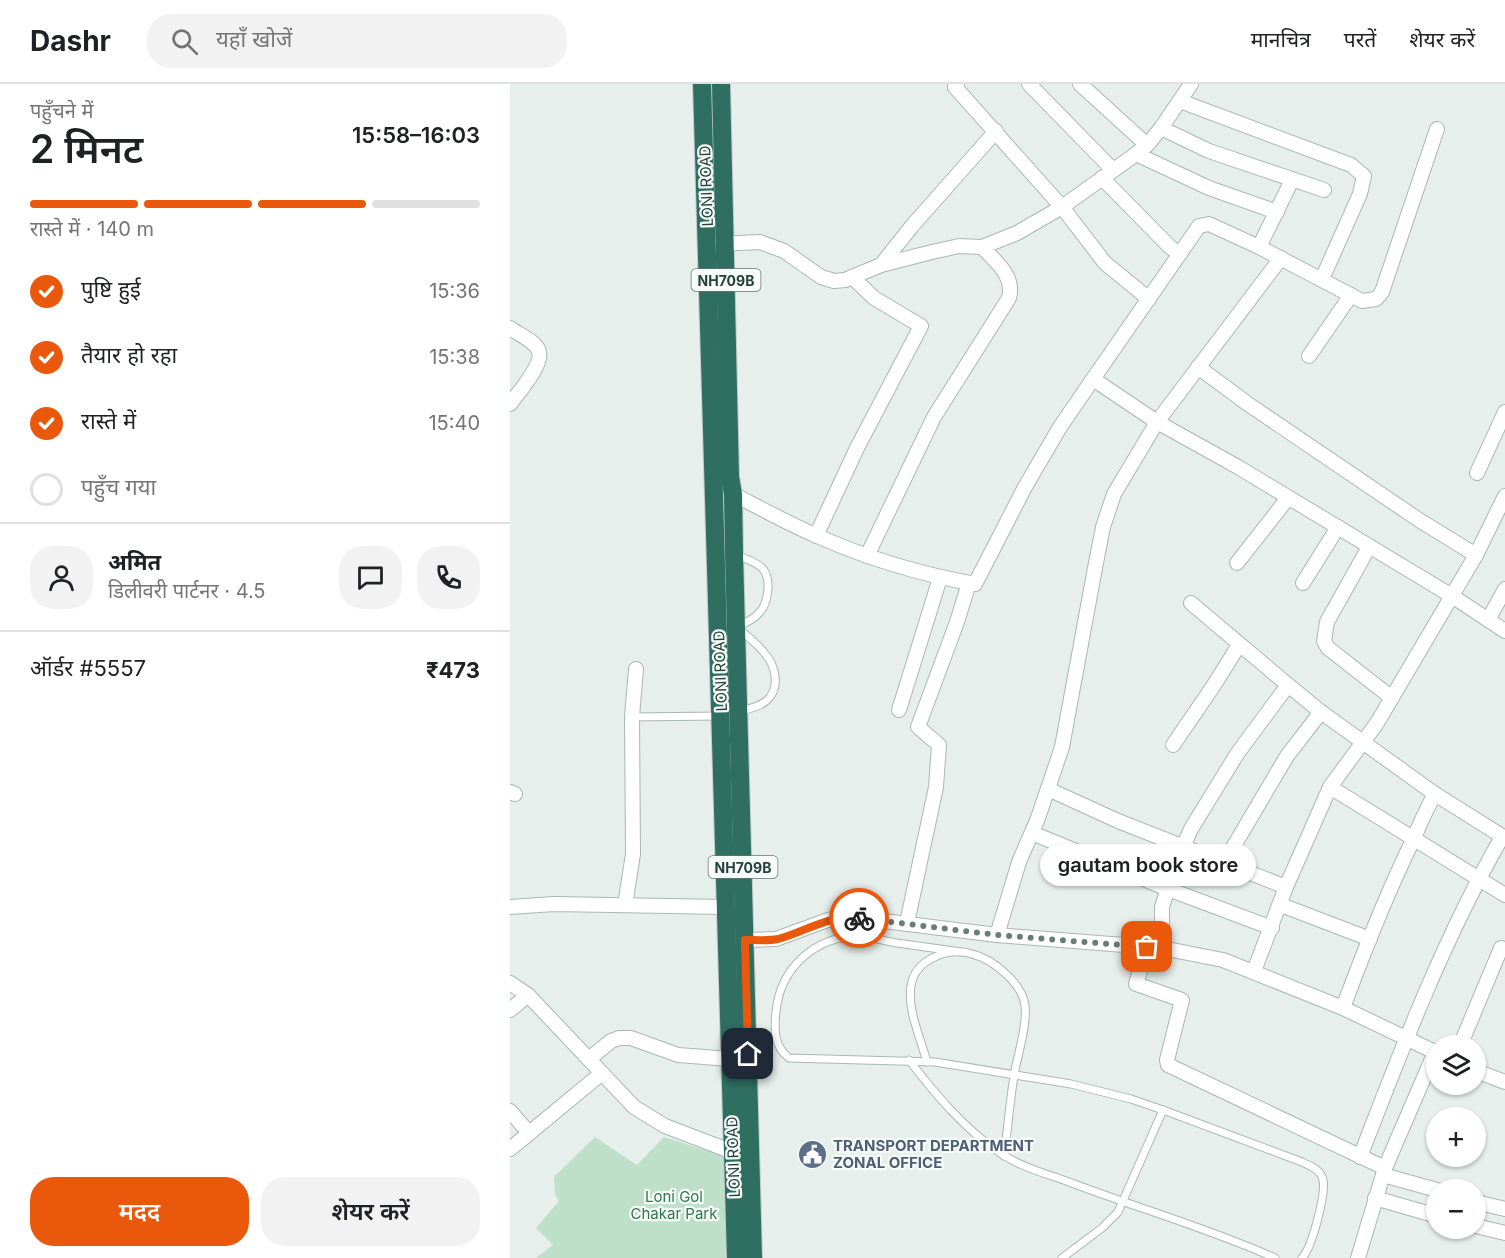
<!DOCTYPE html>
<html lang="hi">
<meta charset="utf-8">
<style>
body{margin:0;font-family:Inter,"Noto Sans Devanagari",sans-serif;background:#f2f2f2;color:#202124;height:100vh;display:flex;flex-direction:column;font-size:22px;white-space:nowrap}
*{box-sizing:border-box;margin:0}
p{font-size:20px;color:#757577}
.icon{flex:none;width:33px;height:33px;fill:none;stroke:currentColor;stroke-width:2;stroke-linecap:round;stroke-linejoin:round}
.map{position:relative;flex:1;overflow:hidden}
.details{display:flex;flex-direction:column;background:#fff;width:510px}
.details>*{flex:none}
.buttons{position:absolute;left:916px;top:951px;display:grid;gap:12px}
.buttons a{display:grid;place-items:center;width:60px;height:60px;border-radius:50%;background:#fff;box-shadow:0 2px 4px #0004;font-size:30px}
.pin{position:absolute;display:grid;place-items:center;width:51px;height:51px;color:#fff;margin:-26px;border-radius:12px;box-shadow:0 3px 9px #0006}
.courier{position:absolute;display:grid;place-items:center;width:60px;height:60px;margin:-30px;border:4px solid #ea580c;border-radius:50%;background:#fff;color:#222;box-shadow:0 2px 8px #0007}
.bubble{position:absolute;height:42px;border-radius:21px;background:#fff;box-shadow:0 2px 4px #0004;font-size:20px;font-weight:600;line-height:42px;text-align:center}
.head em{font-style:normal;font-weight:600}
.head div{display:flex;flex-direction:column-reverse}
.head{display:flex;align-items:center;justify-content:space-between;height:102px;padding:0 30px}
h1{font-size:39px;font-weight:600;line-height:45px}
.bar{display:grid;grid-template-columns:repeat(4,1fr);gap:9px 6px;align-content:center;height:72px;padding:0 30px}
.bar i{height:8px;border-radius:4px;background:#e0e0e0}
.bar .current{background:#ea580c}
.bar p{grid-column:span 4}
.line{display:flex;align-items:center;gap:15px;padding:0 30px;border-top:2px solid #e0e0e0}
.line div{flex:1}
.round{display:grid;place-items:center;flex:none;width:63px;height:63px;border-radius:24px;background:#f2f2f2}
ol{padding:0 30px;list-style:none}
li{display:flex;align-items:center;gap:18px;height:66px}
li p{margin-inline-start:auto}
li .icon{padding:6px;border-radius:50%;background:#ea580c;color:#fff;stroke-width:4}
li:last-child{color:#757577}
li i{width:33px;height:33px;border:3px solid #e0e0e0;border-radius:50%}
.action{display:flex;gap:12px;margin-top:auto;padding:12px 30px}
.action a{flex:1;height:69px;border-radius:24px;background:#ea580c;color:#fff;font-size:24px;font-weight:600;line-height:69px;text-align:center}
.action a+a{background:#f2f2f2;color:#202124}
header{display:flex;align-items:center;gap:36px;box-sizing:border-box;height:84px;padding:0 30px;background:#fff;border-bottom:2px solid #e0e0e0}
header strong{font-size:28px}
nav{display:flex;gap:33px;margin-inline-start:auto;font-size:21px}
.search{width:420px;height:54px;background:#f2f2f2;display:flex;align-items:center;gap:15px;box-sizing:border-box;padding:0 21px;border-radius:24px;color:#757577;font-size:22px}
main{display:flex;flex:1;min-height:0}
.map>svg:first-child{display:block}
.green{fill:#bfe0c8}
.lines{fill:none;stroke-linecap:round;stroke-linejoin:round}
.lane-casing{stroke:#a8b8b2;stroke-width:9}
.street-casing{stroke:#a8b8b2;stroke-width:16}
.highway-casing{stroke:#c2cac8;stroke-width:20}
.lane{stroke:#fff;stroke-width:7}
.street{stroke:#fff;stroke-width:14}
.highway{stroke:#2f6f62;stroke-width:18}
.done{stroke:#687f78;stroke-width:6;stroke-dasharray:0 10.8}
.route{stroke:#ea580c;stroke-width:8}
.labels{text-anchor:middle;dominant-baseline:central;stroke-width:4.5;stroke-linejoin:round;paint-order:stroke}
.shield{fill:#f7fbf9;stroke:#637a73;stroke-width:1.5}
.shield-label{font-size:14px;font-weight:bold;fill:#24423a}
.street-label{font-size:15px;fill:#24423a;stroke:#f7fbf9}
.service-label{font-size:15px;font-weight:bold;fill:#4e5e75;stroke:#f7fbf9;text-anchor:start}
.park-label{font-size:15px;fill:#2d7a4b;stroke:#f7fbf9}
</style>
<header>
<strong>Dashr</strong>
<div class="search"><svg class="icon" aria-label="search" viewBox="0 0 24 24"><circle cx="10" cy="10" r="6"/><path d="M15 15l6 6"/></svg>यहाँ खोजें</div>
<nav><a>मानचित्र</a><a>परतें</a><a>शेयर करें</a></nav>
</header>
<main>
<section class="details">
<div class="head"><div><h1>2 मिनट</h1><p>पहुँचने में</p></div><em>15:58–16:03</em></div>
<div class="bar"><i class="current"></i><i class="current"></i><i class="current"></i><i></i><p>रास्ते में · 140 m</p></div>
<ol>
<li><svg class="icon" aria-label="check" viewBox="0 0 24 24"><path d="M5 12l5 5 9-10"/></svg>पुष्टि हुई<p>15:36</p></li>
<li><svg class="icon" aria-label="check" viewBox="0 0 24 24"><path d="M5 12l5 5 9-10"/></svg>तैयार हो रहा<p>15:38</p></li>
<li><svg class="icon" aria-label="check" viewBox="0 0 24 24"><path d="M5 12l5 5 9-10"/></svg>रास्ते में<p>15:40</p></li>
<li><i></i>पहुँच गया</li>
</ol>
<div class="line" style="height:108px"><a class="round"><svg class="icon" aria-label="person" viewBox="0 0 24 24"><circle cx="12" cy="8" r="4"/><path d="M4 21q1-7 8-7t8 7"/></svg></a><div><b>अमित</b><p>डिलीवरी पार्टनर · 4.5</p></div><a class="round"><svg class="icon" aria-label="chat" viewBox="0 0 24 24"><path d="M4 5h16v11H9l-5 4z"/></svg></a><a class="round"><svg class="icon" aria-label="phone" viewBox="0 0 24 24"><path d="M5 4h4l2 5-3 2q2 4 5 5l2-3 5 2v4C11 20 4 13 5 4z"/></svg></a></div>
<div class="line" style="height:78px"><div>ऑर्डर #5557</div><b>₹473</b></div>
<div class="action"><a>मदद</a><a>शेयर करें</a></div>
</section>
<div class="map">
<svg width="995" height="1174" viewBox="0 0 995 1174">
<rect width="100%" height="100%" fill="#e6efeb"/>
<polygon class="green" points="85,1053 127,1081 154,1053 214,1072 219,1174 26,1174 43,1161 26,1144 49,1117 45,1110 44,1093"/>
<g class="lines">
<defs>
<g id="lane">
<path d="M227,471C235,475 247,478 253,485C262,496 258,521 248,530C243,536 234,539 227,543"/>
<path d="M229,545C238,553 249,561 256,571C265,582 270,602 259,614C253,622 239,625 230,627"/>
<polyline points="122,633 210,632"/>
<path d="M451,868C429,865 408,862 387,859C375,857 362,853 350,852C305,852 270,884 266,928C264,945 264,963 279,974L425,978L561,1000L621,1015L653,1026L792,1078C801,1082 811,1086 813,1096C816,1110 802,1164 792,1174"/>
<path d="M399,976C426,1011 455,1046 492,1070C511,1083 537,1090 559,1098C627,1124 698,1144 765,1174"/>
<path d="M417,978C411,955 397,926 401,902C405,875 438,863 462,870C483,875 513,900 515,922C517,940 509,967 505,986C500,1014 498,1043 494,1072"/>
<polyline points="552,1174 592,1144 608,1128 653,1026"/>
</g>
<g id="street">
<polyline points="447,0 445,3 552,123 595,179 639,215"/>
<polyline points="519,0 603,86"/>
<polyline points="570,0 637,61"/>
<polyline points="670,17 841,81 854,92 850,110 812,195"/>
<polyline points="651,44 699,67 814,106"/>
<polyline points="927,45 872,208 866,215 852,217 749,163 699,140 689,142 583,295 647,338 728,383 942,512 995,547"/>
<polyline points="626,70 699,104 767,128"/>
<polyline points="592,94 660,163 670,170"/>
<polyline points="205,160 250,158 274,167 311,193 324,197 335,196 371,181 422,168 449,162 472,163 507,149 552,123 626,70 639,59 651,44 681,0"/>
<polyline points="749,163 782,96"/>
<polyline points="371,181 402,142 486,47"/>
<path d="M0,244C8,250 23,256 28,265C36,278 8,309 0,320"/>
<polyline points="799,272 841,211"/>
<polyline points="688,283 738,320 909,436 966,471"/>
<polyline points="967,389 995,328"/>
<path d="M223,410C250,424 277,439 305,451C356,474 410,490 465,500L515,403L550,343L583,295"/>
<polyline points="306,452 347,364 411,242 364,214 342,193"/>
<polyline points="859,463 817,538 814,557 818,564 882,614"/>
<path d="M357,472L424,333L499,214C505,192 486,178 472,163"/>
<polyline points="727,479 778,414"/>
<polyline points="793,499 828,443"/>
<polyline points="978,536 995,505"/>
<polyline points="778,601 811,628"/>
<polyline points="389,626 430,494"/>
<polyline points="663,661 704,601 729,561"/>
<polyline points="820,703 995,811"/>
<polyline points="538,705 608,737 776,803"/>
<polyline points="0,708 5,710"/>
<polyline points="522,749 658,805 762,844"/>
<polyline points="715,777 777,672 811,628 925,710"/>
<polyline points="115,821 123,770 122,633 126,585"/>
<polyline points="771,821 860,855"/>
<polyline points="0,823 44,820 216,823"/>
<polyline points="397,839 426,703 429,661 408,643 447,538 459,499"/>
<polyline points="487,851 509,778 528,734 552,663 585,484 593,443 604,410 647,338 771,174"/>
<polyline points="235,856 266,855 315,837 333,832 487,851 652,864 713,876 833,924 927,969"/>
<polyline points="637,863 626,900 672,916 657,976 658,981 875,1084"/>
<polyline points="652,864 652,823 666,779 681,745 727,670 778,601 681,519"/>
<polyline points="744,887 776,803 820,703 867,639 966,471 995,412"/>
<polyline points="0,899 18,911 124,1023 155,1042 223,1068 230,1068"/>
<path d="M833,924C854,867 876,811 903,756C910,740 916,725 925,710L995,754"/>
<polyline points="0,926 18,911"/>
<polyline points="950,962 991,864"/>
<polyline points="79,975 101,957 109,954 121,954 168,971 220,975"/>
<polyline points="966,987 995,998"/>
<polyline points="0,1027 19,1049"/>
<polyline points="0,1065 92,989"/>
<path d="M850,1073C892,964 934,854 992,753"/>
<polyline points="873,1091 927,1106"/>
<polyline points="865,1114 927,1132"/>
<polyline points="966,1118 995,1125"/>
<polyline points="966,1142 995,1149"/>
<polyline points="848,1174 875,1084 925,968"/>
</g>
<g id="highway">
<polyline points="192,0 226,1174"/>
<polyline points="211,0 220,393 223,410 224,470 243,1174"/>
</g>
</defs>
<use href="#lane" class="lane-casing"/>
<use href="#street" class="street-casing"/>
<use href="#highway" class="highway-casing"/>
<use href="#lane" class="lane"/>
<use href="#street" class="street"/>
<use href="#highway" class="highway"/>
</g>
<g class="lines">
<polyline class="done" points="349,834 487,851 637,863"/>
<path class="route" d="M238,970L235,856C245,856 258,857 268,855C298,847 316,831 349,834"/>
</g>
<defs>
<symbol id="civic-disc" viewBox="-11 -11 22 22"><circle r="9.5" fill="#5c6f8a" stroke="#f7fbf9"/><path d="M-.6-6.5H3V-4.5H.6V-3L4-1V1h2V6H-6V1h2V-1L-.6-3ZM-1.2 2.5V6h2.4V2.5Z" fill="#fff"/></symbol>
</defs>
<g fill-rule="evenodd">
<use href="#civic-disc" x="286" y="1054" width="33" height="33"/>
</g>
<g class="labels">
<g class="shield">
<rect x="181.5" y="185" width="69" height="22" rx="4.5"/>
<rect x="198.5" y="772" width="69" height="22" rx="4.5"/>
</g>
<g class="shield-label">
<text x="216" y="196">NH709B</text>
<text x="233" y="783">NH709B</text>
</g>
<g class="street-label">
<text transform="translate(196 102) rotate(-92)">LONI ROAD</text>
<text transform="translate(210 587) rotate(-92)">LONI ROAD</text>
<text transform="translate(223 1073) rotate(-92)">LONI ROAD</text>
</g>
<g class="service-label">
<text x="323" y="1061">TRANSPORT DEPARTMENT<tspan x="323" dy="17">ZONAL OFFICE</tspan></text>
</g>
<g class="park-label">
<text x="164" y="1112">Loni Gol<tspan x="164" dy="17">Chakar Park</tspan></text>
</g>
</g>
</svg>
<div class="buttons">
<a><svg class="icon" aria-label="layers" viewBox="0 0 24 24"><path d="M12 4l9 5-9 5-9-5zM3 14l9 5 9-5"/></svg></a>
<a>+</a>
<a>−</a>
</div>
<div class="pin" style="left:637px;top:863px;background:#ea580c"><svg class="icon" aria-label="bag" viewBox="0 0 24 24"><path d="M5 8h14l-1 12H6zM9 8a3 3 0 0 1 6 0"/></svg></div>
<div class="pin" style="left:238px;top:970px;background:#1f2937"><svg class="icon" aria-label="home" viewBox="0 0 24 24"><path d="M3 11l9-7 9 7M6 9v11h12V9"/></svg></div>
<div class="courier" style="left:349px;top:834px"><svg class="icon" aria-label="bike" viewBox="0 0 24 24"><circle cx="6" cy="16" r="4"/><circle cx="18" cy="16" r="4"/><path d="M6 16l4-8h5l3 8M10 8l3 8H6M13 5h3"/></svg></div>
<div class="bubble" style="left:530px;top:760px;width:216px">gautam book store</div>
</div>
</main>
